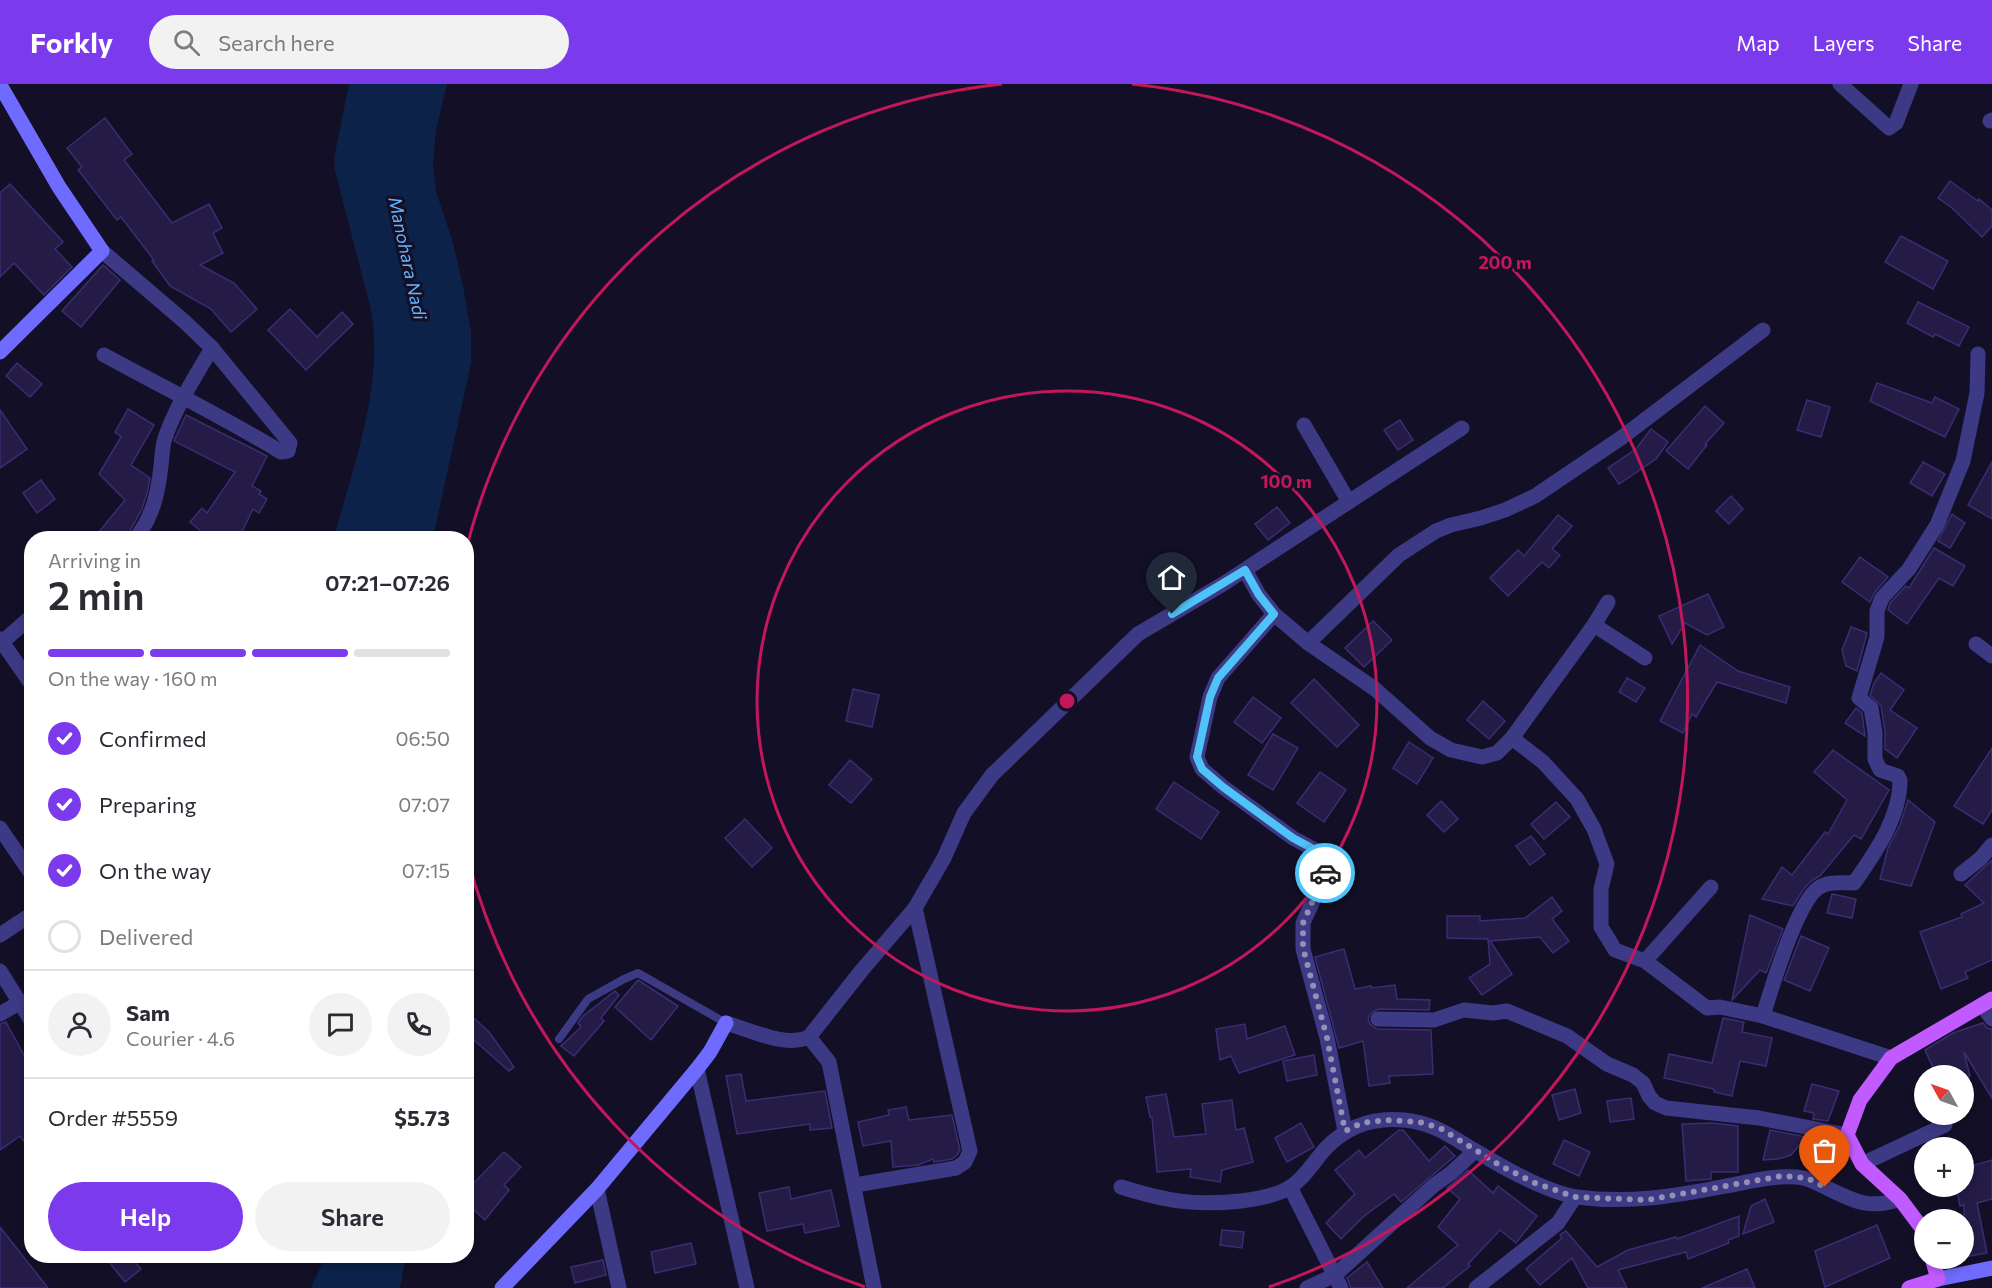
<!DOCTYPE html>
<meta charset="utf-8">
<style>
body{margin:0;font-family:Commissioner,sans-serif;background:#f2f2f3;color:#2b2b33;height:100vh;display:flex;flex-direction:column;font-size:22px;white-space:nowrap}
*{box-sizing:border-box;margin:0}
p{font-size:20px;color:#7c7c81}
.icon{flex:none;width:33px;height:33px;fill:none;stroke:currentColor;stroke-width:2;stroke-linecap:round;stroke-linejoin:round}
.map{position:relative;flex:1;overflow:hidden}
.side{position:absolute;left:24px;top:447px;width:450px;height:732px;display:flex;flex-direction:column;background:#fff;border-radius:24px;box-shadow:0 3px 9px #0003}
.side>*{flex:none}
.needle{width:39px;rotate:310deg}
.buttons{position:absolute;left:1914px;top:981px;display:grid;gap:12px}
.buttons a{display:grid;place-items:center;width:60px;height:60px;border-radius:50%;background:#fff;box-shadow:0 3px 9px #0003;font-size:30px}
.pin{position:absolute;display:grid;place-items:center;width:51px;height:51px;color:#fff;margin:-62px -26px;border-radius:50% 50% 50% 0;rotate:-45deg;box-shadow:0 0 6px #0007}
.pin .icon{rotate:45deg}
.courier{position:absolute;display:grid;place-items:center;width:60px;height:60px;margin:-30px;border:4px solid #4fc3f7;border-radius:50%;background:#fff;color:#222;box-shadow:0 2px 8px #0007}
.head em{font-style:normal;font-weight:600}
.head div{display:flex;flex-direction:column-reverse}
.head{display:flex;align-items:center;justify-content:space-between;height:102px;padding:0 24px}
h1{font-size:39px;font-weight:600;line-height:45px}
.bar{display:grid;grid-template-columns:repeat(4,1fr);gap:9px 6px;align-content:center;height:72px;padding:0 24px}
.bar i{height:8px;border-radius:4px;background:#e1e1e2}
.bar .active{background:#7c3aed}
.bar p{grid-column:span 4}
.line{display:flex;align-items:center;gap:15px;padding:0 24px;border-top:2px solid #e1e1e2}
.line div{flex:1}
.round{display:grid;place-items:center;flex:none;width:63px;height:63px;border-radius:32px;background:#f2f2f3}
ol{padding:0 24px;list-style:none}
li{display:flex;align-items:center;gap:18px;height:66px}
li p{margin-inline-start:auto}
li .icon{padding:6px;border-radius:50%;background:#7c3aed;color:#fff;stroke-width:4}
li:last-child{color:#7c7c81}
li i{width:33px;height:33px;border:3px solid #e1e1e2;border-radius:50%}
.button{display:flex;gap:12px;margin-top:auto;padding:12px 24px}
.button a{flex:1;height:69px;border-radius:36px;background:#7c3aed;color:#fff;font-size:24px;font-weight:600;line-height:69px;text-align:center}
.button a+a{background:#f2f2f3;color:#2b2b33}
header{display:flex;align-items:center;gap:36px;box-sizing:border-box;height:84px;padding:0 30px;background:#7c3aed;color:#fff}
header strong{font-size:28px}
nav{display:flex;gap:33px;margin-inline-start:auto;font-size:21px}
.search{width:420px;height:54px;background:#f2f2f3;display:flex;align-items:center;gap:15px;box-sizing:border-box;padding:0 21px;border-radius:33px;color:#7c7c81;font-size:22px}
.map>svg:first-child{display:block}
.water{fill:#0c2248}
.building{fill:#241b47;stroke:#3b2d73;stroke-width:1.5}
.lines{fill:none;stroke-linecap:round;stroke-linejoin:round}
.lane{stroke:#3d3a85;stroke-width:8}
.street{stroke:#3d3a85;stroke-width:15}
.secondary{stroke:#6f6bff;stroke-width:15}
.primary{stroke:#c25bff;stroke-width:15}
.done{stroke:#948fb3;stroke-width:6;stroke-dasharray:0 10.8}
.route{stroke:#4fc3f7;stroke-width:8}
.ring{fill:none;stroke:#c2185b;stroke-width:3}
.labels{text-anchor:middle;dominant-baseline:central;stroke-width:6;stroke-linejoin:round;paint-order:stroke}
.water-label{font-size:18px;font-style:italic;fill:#62b6ff;stroke:#130f26}
.centre{fill:#c2185b;stroke:#130f26;stroke-width:3}
.ring-label{font-size:18px;text-anchor:middle;font-weight:bold;fill:#c2185b;stroke:#130f26;stroke-width:6;stroke-linejoin:round;paint-order:stroke}
</style>
<header>
<strong>Forkly</strong>
<div class="search"><svg class="icon" aria-label="search" viewBox="0 0 24 24"><circle cx="10" cy="10" r="6"/><path d="M15 15l6 6"/></svg>Search here</div>
<nav><a>Map</a><a>Layers</a><a>Share</a></nav>
</header>
<div class="map">
<svg width="1992" height="1204" viewBox="0 0 1992 1204">
<rect width="100%" height="100%" fill="#130f26"/>
<g class="water">
<path d="M349,0H447L436,46L433,80L436,107L453,159L463,202L471,248V279L433,454H334C353,383 386,295 370,222L335,87L334,74Z"/>
<polygon points="325,1172 406,1172 400,1204 311,1204"/>
</g>
<g class="building">
<polygon points="105,34 132,70 124,76 172,139 209,120 222,144 213,149 223,169 200,181 234,199 257,225 231,248 211,225 170,202 152,177 154,176 121,133 117,136 78,86 82,83 67,64"/>
<polygon points="1950,97 1978,117 1979,115 1992,126 1992,142 1982,153 1951,123 1938,114"/>
<polygon points="10,100 63,158 55,165 72,183 44,211 14,179 0,193 0,109"/>
<polygon points="1901,152 1948,177 1933,205 1885,178"/>
<polygon points="103,181 120,196 81,243 62,227"/>
<polygon points="1918,218 1969,243 1959,262 1935,250 1933,253 1907,239"/>
<polygon points="290,225 317,253 342,228 353,240 306,286 268,246"/>
<polygon points="17,279 42,300 30,313 6,292"/>
<polygon points="1877,299 1932,319 1935,313 1959,325 1945,353 1870,317"/>
<polygon points="1807,316 1830,323 1821,353 1797,346"/>
<polygon points="1705,322 1724,339 1705,360 1707,361 1688,385 1666,367"/>
<polygon points="128,325 154,341 131,381 150,394 147,409 142,425 126,454 94,454 125,416 99,390 121,353 115,348"/>
<polygon points="0,326 27,365 0,384"/>
<polygon points="186,331 267,372 252,402 261,407 259,410 267,415 259,429 253,425 239,454 209,454 190,438 202,424 207,429 235,388 174,357"/>
<polygon points="1400,336 1413,356 1398,366 1384,346"/>
<polygon points="1651,345 1668,358 1656,375 1619,400 1608,384 1636,365"/>
<polygon points="1923,378 1945,390 1932,412 1910,399"/>
<polygon points="1992,378 1992,435 1968,421"/>
<polygon points="41,396 55,415 37,429 23,409"/>
<polygon points="1731,412 1743,425 1729,440 1716,427"/>
<polygon points="1277,423 1290,439 1268,456 1255,440"/>
<polygon points="1952,430 1965,439 1950,464 1938,457"/>
<polygon points="1558,431 1572,442 1552,465 1560,471 1549,484 1542,478 1508,512 1490,494 1518,466 1524,472"/>
<polygon points="1934,464 1965,482 1953,502 1939,494 1907,540 1888,526 1890,519 1906,502 1909,504"/>
<polygon points="1860,473 1888,493 1875,508 1870,518 1842,498"/>
<polygon points="1708,510 1724,543 1707,551 1685,539 1672,560 1659,532"/>
<polygon points="1373,537 1392,556 1364,583 1345,564"/>
<polygon points="1851,543 1867,549 1857,587 1846,582 1842,566"/>
<polygon points="1700,561 1738,587 1790,603 1786,619 1717,598 1696,633 1692,630 1683,649 1660,637"/>
<polygon points="1881,589 1904,606 1890,626 1917,644 1897,674 1885,665 1885,647 1881,622 1870,611 1874,599"/>
<polygon points="1627,594 1645,604 1636,618 1619,608"/>
<polygon points="1314,595 1359,641 1337,663 1291,619"/>
<polygon points="853,605 879,611 872,643 846,637"/>
<polygon points="1253,613 1281,634 1262,659 1234,638"/>
<polygon points="1483,617 1505,637 1489,655 1467,636"/>
<polygon points="1856,624 1862,629 1865,652 1845,639"/>
<polygon points="1273,650 1298,664 1273,706 1248,691"/>
<polygon points="1409,658 1433,674 1417,700 1393,684"/>
<polygon points="1992,664 1992,726 1983,740 1954,722"/>
<polygon points="1833,666 1889,706 1861,755 1854,751 1820,792 1811,797 1803,806 1793,822 1762,815 1782,783 1792,791 1825,748 1828,750 1847,716 1814,688"/>
<polygon points="850,676 872,695 851,719 829,701"/>
<polygon points="1320,688 1346,706 1324,738 1297,719"/>
<polygon points="1174,698 1219,728 1201,755 1156,725"/>
<polygon points="1908,716 1935,738 1911,802 1880,795 1888,764 1900,741"/>
<polygon points="1441,717 1458,735 1444,748 1427,731"/>
<polygon points="1556,718 1570,733 1544,755 1531,740"/>
<polygon points="745,735 772,764 752,783 725,754"/>
<polygon points="1531,752 1545,770 1530,781 1516,762"/>
<polygon points="1992,776 1992,876 1965,888 1968,894 1941,905 1920,848 1962,833 1961,830 1984,819 1965,801"/>
<polygon points="1832,810 1856,815 1852,834 1827,829"/>
<polygon points="1552,813 1562,827 1552,835 1569,857 1553,869 1540,853 1490,857 1512,890 1482,911 1469,894 1490,880 1488,855 1447,854 1447,832 1480,832 1480,837 1525,834"/>
<polygon points="1750,831 1783,845 1766,889 1760,886 1732,916"/>
<polygon points="1801,852 1829,864 1810,907 1784,896"/>
<polygon points="1344,865 1355,905 1371,902 1371,904 1395,901 1397,915 1430,916 1429,926 1378,925 1370,930 1368,935 1370,940 1377,945 1431,946 1433,990 1389,992 1390,999 1369,1002 1363,957 1339,964 1315,873"/>
<polygon points="638,896 678,922 651,956 615,923"/>
<polygon points="615,907 619,911 601,934 604,937 574,972 561,962 581,943 578,939 583,932"/>
<polygon points="1723,934 1744,938 1742,948 1772,954 1766,982 1740,977 1732,1012 1714,1008 1714,1005 1664,994 1669,970 1712,979"/>
<polygon points="475,935 489,948 514,983 509,987 466,949 466,944"/>
<polygon points="6,938 32,986 32,1068 20,1052 0,1066 0,940"/>
<polygon points="1983,939 1987,944 1992,945 1992,1014 1964,968 1970,992 1937,992 1925,966 1953,949"/>
<polygon points="1245,940 1247,955 1285,942 1295,971 1239,989 1231,972 1220,976 1216,945"/>
<polygon points="1314,971 1317,991 1287,997 1283,977"/>
<polygon points="741,990 746,1017 825,1007 832,1044 810,1046 810,1040 737,1050 726,992"/>
<polygon points="1812,1000 1839,1007 1828,1037 1813,1035 1814,1029 1804,1027"/>
<polygon points="1575,1005 1581,1029 1559,1036 1552,1011"/>
<polygon points="1166,1010 1174,1053 1206,1050 1202,1020 1232,1016 1236,1046 1244,1044 1253,1078 1222,1086 1220,1098 1190,1093 1191,1085 1157,1088 1152,1033 1150,1033 1146,1013"/>
<polygon points="1631,1014 1634,1035 1610,1038 1607,1017"/>
<polygon points="906,1023 909,1036 952,1031 960,1066 957,1071 952,1075 934,1078 933,1075 918,1081 893,1083 891,1057 863,1062 858,1038 889,1031 888,1026"/>
<polygon points="1301,1039 1314,1063 1287,1078 1275,1054"/>
<polygon points="1712,1039 1738,1042 1738,1088 1711,1088 1711,1095 1686,1097 1682,1040"/>
<polygon points="1399,1046 1403,1046 1429,1077 1445,1062 1455,1072 1401,1118 1394,1110 1363,1133 1341,1155 1326,1139 1355,1110 1335,1086 1359,1066 1365,1074"/>
<polygon points="1770,1046 1806,1053 1791,1071 1778,1075 1763,1076"/>
<polygon points="1564,1056 1590,1068 1579,1092 1553,1080"/>
<polygon points="504,1068 521,1083 504,1101 509,1106 485,1136 466,1119 466,1107"/>
<polygon points="1992,1076 1992,1115 1977,1119 1987,1169 1964,1173 1964,1121 1960,1122 1956,1102 1964,1102 1964,1084"/>
<polygon points="1468,1086 1493,1109 1498,1102 1537,1132 1516,1159 1500,1146 1468,1180 1470,1182 1443,1204 1407,1204 1458,1161 1438,1143 1460,1115 1447,1104"/>
<polygon points="789,1103 791,1115 831,1106 839,1142 805,1149 803,1140 767,1147 759,1109"/>
<polygon points="1765,1115 1774,1138 1743,1150 1751,1122"/>
<polygon points="1739,1132 1739,1152 1728,1156 1729,1159 1688,1175 1686,1168 1618,1186 1627,1204 1588,1204 1572,1174 1540,1201 1526,1185 1562,1154 1560,1151 1566,1147 1597,1183 1628,1166 1676,1153 1677,1155"/>
<polygon points="1877,1141 1890,1174 1825,1203 1815,1167"/>
<polygon points="0,1143 48,1204 0,1204"/>
<polygon points="1222,1146 1244,1148 1242,1164 1220,1161"/>
<polygon points="691,1159 696,1180 655,1189 651,1168"/>
<polygon points="104,1172 129,1172 141,1185 125,1198"/>
<polygon points="603,1176 606,1191 575,1199 571,1183"/>
<polygon points="1367,1178 1383,1204 1351,1204 1347,1194"/>
<polygon points="1747,1185 1755,1204 1702,1204"/>
</g>
<g class="lines">
<polyline class="lane" points="559,955 588,915 624,895 638,889 726,939"/>
<g class="street">
<polyline points="1840,0 1889,44 1896,39 1911,0"/>
<polyline points="1990,37 1992,36"/>
<path d="M102,167L185,238L212,264L290,359L288,367L281,368C223,333 163,303 104,271"/>
<polyline points="1304,341 1349,418"/>
<path d="M136,454C153,432 158,409 161,382C162,373 162,363 165,354C176,322 195,293 212,264"/>
<polyline points="1245,486 1259,511 1274,530 1308,559 1375,605 1430,654 1451,666 1482,673 1497,669 1512,654 1543,678 1577,715 1594,745 1607,780 1601,805 1601,843 1615,866 1645,877 1707,924 1720,923 1763,932 1891,974"/>
<polyline points="1274,530 1218,594 1210,613 1197,673 1202,685 1223,703 1293,754 1332,775 1303,839 1303,865 1327,954 1345,1047"/>
<polyline points="1594,541 1645,574"/>
<polyline points="0,555 32,601"/>
<polyline points="1308,559 1399,471 1436,447 1451,441 1481,434 1505,426 1535,412 1621,354 1763,246"/>
<polyline points="0,560 32,532"/>
<polyline points="1976,560 1992,572"/>
<polyline points="1512,654 1594,541 1608,518"/>
<polyline points="0,744 32,791"/>
<polyline points="1961,790 1980,775 1992,761"/>
<polyline points="0,851 32,830"/>
<polyline points="1645,877 1711,803"/>
<polyline points="0,887 32,938"/>
<polyline points="1982,921 1992,935"/>
<polyline points="0,930 19,919"/>
<path d="M1763,932C1771,905 1797,819 1818,804C1828,797 1842,799 1854,799C1875,769 1900,734 1900,696L1898,692L1880,686L1875,675V648L1871,624L1859,614L1877,553V527L1882,514L1909,485L1937,441L1963,377L1977,309L1978,270"/>
<polyline points="1378,935 1434,936 1464,926 1493,929 1507,927 1567,952 1607,980 1633,991 1643,999 1649,1012 1655,1019 1666,1024 1759,1034 1847,1051"/>
<path d="M726,939C751,946 785,964 809,953L862,886L915,824L944,774L964,729L992,691L1138,550L1223,500L1462,344"/>
<polyline points="809,953 829,978 874,1204"/>
<polyline points="697,985 747,1204"/>
<polyline points="1862,1080 1945,1041"/>
<polyline points="855,1101 956,1084 965,1078 970,1067 915,824"/>
<path d="M1121,1103C1166,1117 1194,1122 1241,1117C1257,1115 1275,1112 1289,1104C1305,1094 1314,1077 1326,1064C1347,1042 1374,1033 1404,1036C1434,1039 1449,1051 1474,1066C1502,1083 1545,1108 1577,1113C1629,1120 1675,1112 1726,1102C1749,1098 1773,1091 1797,1093C1809,1094 1817,1099 1827,1104C1853,1117 1871,1126 1900,1115"/>
<polyline points="1290,1103 1341,1204"/>
<polyline points="597,1105 619,1204"/>
<polyline points="1307,1204 1335,1191 1433,1102 1451,1089 1475,1067"/>
<polyline points="1476,1204 1558,1139 1575,1113"/>
</g>
<g class="secondary">
<polyline points="0,1 59,103 102,167 0,268"/>
<polyline points="1938,1195 1992,1184"/>
<polyline points="502,1204 597,1105 697,985 710,968 726,939"/>
</g>
<g class="primary">
<polyline points="1924,1147 1900,1115 1862,1080 1847,1051 1860,1016 1891,974 1992,915"/>
<polyline points="1909,1204 1938,1195 1932,1174"/>
</g>
</g>
<g class="lines">
<polyline class="done" points="1325,789 1303,839 1303,864 1327,954 1345,1047 1362,1039 1385,1036 1419,1038 1440,1044 1501,1082 1535,1099 1575,1113 1647,1116 1782,1092 1807,1094 1825,1103"/>
<polyline class="route" points="1172,530 1245,486 1259,511 1274,530 1218,594 1210,613 1197,673 1202,685 1223,703 1293,754 1332,775 1325,789"/>
</g>
<g class="ring">
<circle cx="1067" cy="617" r="310"/>
<path d="M865 1203A620 620 0 0 1 467 772M467 462A620 620 0 0 1 1002 0M1132 0A620 620 0 0 1 1269 1203"/>
</g>
<g class="labels">
<g class="water-label">
<text transform="translate(408 174) rotate(78)">Manohara Nadi</text>
</g>
</g>
<circle cx="1067" cy="617" r="9" class="centre"/>
<g class="ring-label">
<text x="1505" y="185">200 m</text>
<text x="1286" y="404">100 m</text>
</g>
</svg>
<div class="buttons">
<a><svg class="needle" viewBox="-14 -14 28 28"><path d="M0-13l5 13h-10z" fill="#e53935"/><path d="M0 13l5-13h-10z" fill="#7c7c81"/></svg></a>
<a>+</a>
<a>−</a>
</div>
<div class="pin" style="left:1825px;top:1103px;background:#ea580c"><svg class="icon" aria-label="bag" viewBox="0 0 24 24"><path d="M5 8h14l-1 12H6zM9 8a3 3 0 0 1 6 0"/></svg></div>
<div class="pin" style="left:1172px;top:530px;background:#1f2937"><svg class="icon" aria-label="home" viewBox="0 0 24 24"><path d="M3 11l9-7 9 7M6 9v11h12V9"/></svg></div>
<div class="courier" style="left:1325px;top:789px"><svg class="icon" aria-label="car" viewBox="0 0 24 24"><path d="M5 17H2v-5l4-1 3-4h7l3 4 3 1v5h-3M9 17h6M6 11h13"/><circle cx="7" cy="17" r="2"/><circle cx="17" cy="17" r="2"/></svg></div>
<section class="side">
<div class="head"><div><h1>2 min</h1><p>Arriving in</p></div><em>07:21–07:26</em></div>
<div class="bar"><i class="active"></i><i class="active"></i><i class="active"></i><i></i><p>On the way · 160 m</p></div>
<ol>
<li><svg class="icon" aria-label="check" viewBox="0 0 24 24"><path d="M5 12l5 5 9-10"/></svg>Confirmed<p>06:50</p></li>
<li><svg class="icon" aria-label="check" viewBox="0 0 24 24"><path d="M5 12l5 5 9-10"/></svg>Preparing<p>07:07</p></li>
<li><svg class="icon" aria-label="check" viewBox="0 0 24 24"><path d="M5 12l5 5 9-10"/></svg>On the way<p>07:15</p></li>
<li><i></i>Delivered</li>
</ol>
<div class="line" style="height:108px"><a class="round"><svg class="icon" aria-label="person" viewBox="0 0 24 24"><circle cx="12" cy="8" r="4"/><path d="M4 21q1-7 8-7t8 7"/></svg></a><div><b>Sam</b><p>Courier · 4.6</p></div><a class="round"><svg class="icon" aria-label="chat" viewBox="0 0 24 24"><path d="M4 5h16v11H9l-5 4z"/></svg></a><a class="round"><svg class="icon" aria-label="phone" viewBox="0 0 24 24"><path d="M5 4h4l2 5-3 2q2 4 5 5l2-3 5 2v4C11 20 4 13 5 4z"/></svg></a></div>
<div class="line" style="height:78px"><div>Order #5559</div><b>$5.73</b></div>
<div class="button"><a>Help</a><a>Share</a></div>
</section>
</div>
